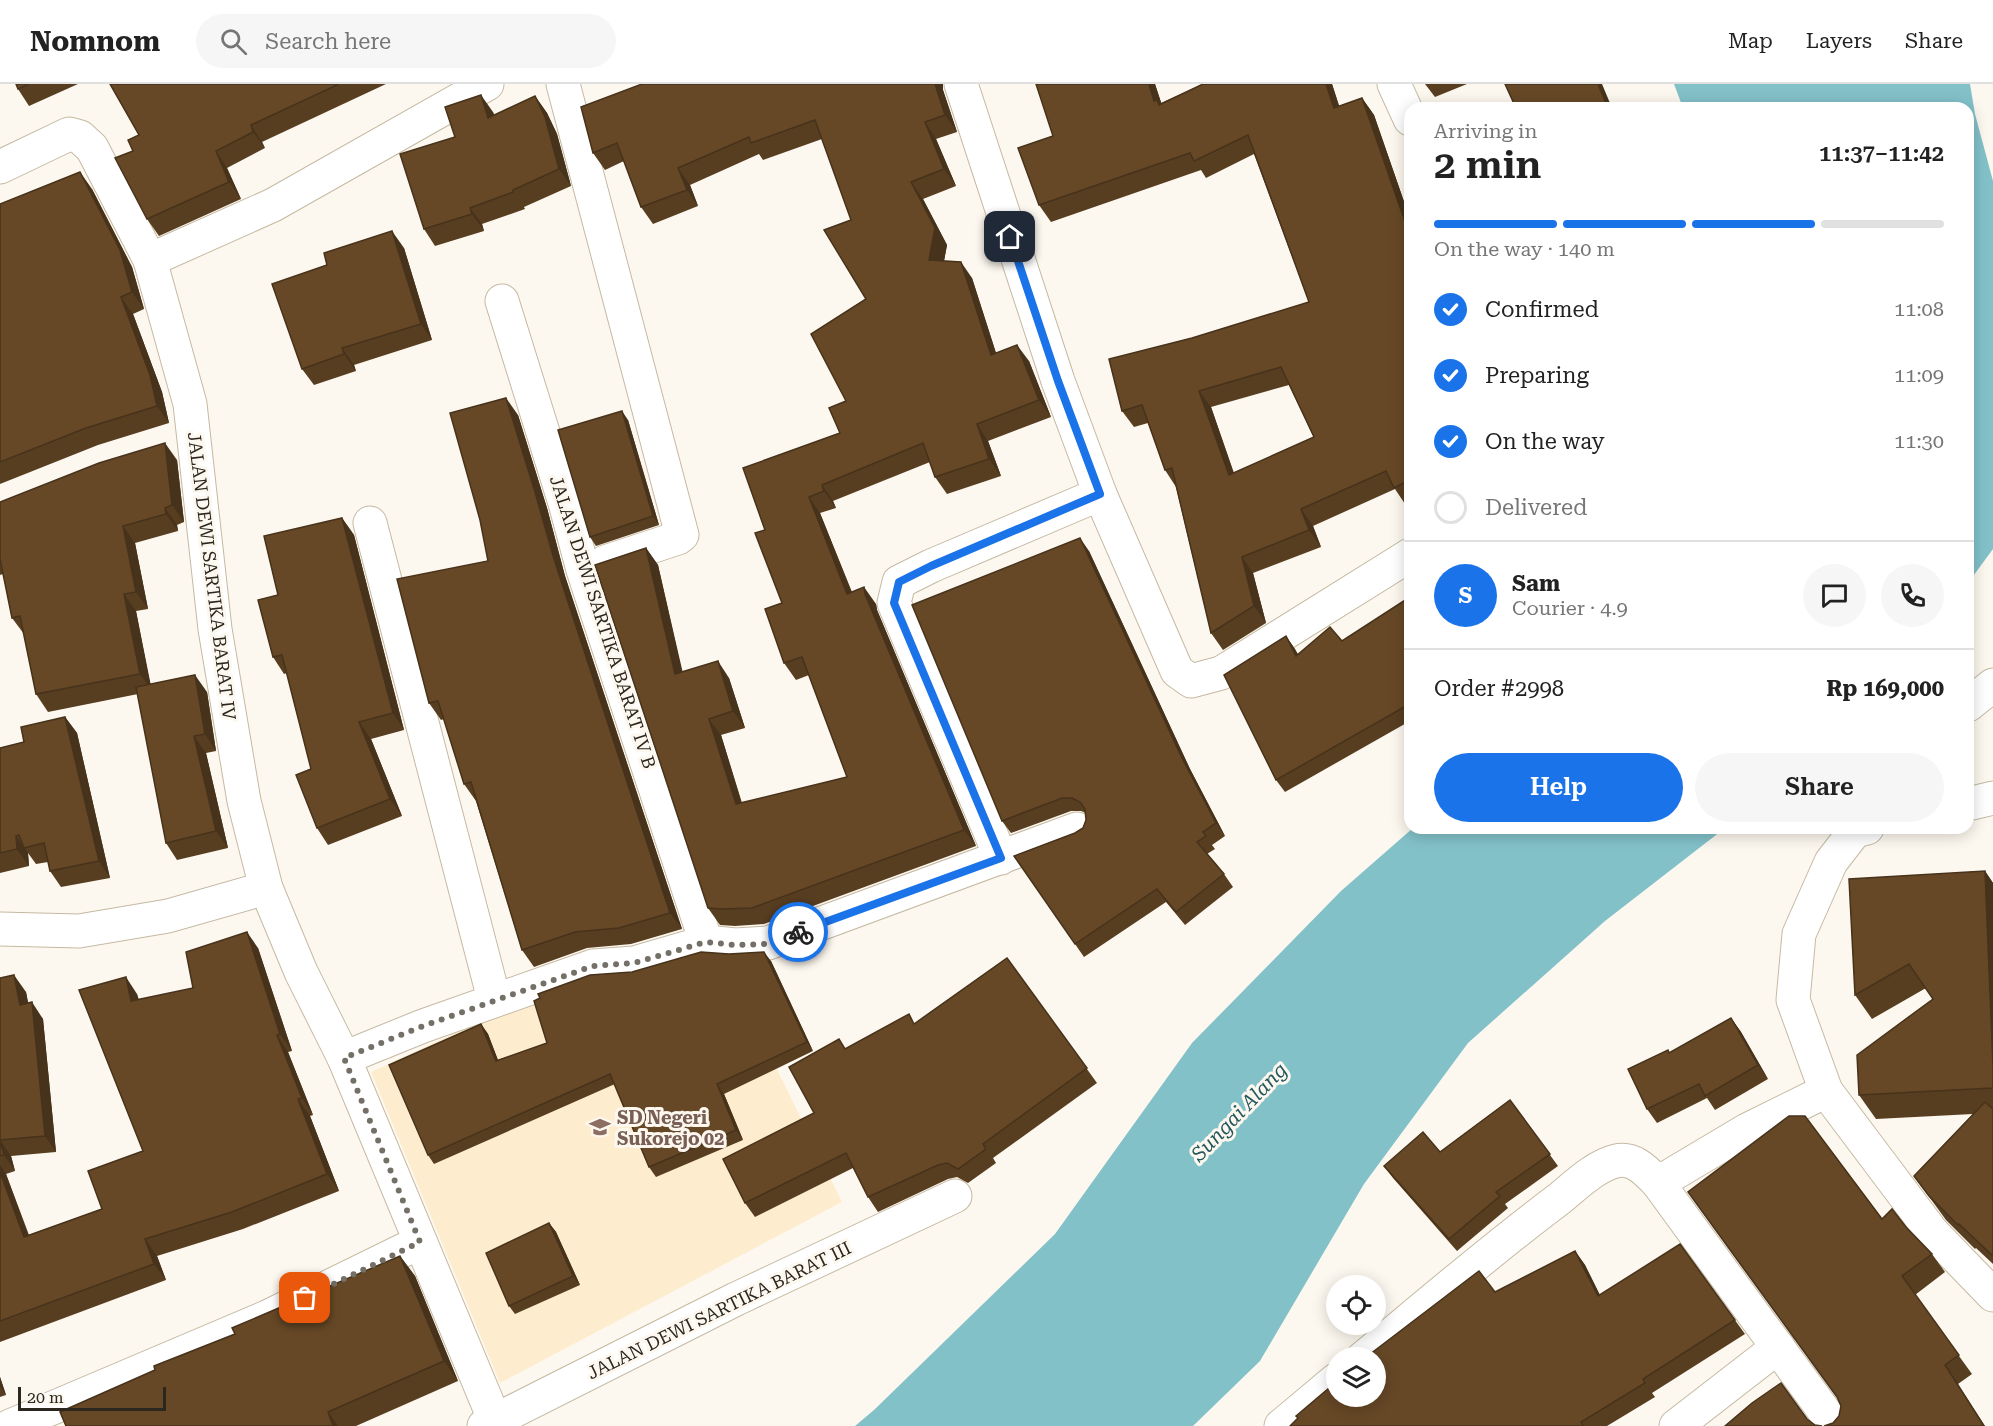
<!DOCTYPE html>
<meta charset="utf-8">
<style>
body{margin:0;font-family:"Roboto Serif",serif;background:#f6f6f6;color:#222;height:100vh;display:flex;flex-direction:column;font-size:22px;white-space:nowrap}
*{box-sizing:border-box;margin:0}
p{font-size:20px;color:#767676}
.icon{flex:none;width:33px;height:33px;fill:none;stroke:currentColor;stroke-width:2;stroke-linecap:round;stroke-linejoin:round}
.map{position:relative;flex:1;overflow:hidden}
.side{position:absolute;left:1404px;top:18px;width:570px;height:732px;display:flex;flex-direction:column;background:#fff;border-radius:18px;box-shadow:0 3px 15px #0003}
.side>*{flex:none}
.tools{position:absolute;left:1326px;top:1191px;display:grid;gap:12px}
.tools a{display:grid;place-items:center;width:60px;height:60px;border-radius:50%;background:#fff;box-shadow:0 3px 15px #0003;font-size:30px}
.scale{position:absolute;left:18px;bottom:15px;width:148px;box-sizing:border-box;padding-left:6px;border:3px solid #2b261e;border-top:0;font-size:16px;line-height:21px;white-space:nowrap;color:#2b261e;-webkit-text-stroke:4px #fdf8ef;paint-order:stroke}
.pin{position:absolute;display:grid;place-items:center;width:51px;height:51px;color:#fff;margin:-26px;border-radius:12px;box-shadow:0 3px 9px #0006}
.courier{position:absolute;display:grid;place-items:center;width:60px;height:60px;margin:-30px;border:4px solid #1a73e8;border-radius:50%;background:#fff;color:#222;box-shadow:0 2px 8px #0007}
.summary em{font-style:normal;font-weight:600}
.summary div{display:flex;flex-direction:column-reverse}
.summary{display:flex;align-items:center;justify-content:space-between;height:102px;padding:0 30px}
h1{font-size:39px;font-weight:600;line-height:45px}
.bar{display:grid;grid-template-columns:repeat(4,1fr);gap:9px 6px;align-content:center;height:72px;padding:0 30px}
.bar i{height:8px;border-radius:4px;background:#e0e0e0}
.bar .current{background:#1a73e8}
.bar p{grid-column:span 4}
.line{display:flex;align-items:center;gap:15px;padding:0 30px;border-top:2px solid #e0e0e0}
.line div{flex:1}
.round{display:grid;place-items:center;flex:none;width:63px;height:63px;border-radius:32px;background:#f6f6f6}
ol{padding:0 30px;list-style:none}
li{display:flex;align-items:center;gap:18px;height:66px}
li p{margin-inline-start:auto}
li .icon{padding:6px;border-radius:50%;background:#1a73e8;color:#fff;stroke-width:4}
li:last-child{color:#767676}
li i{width:33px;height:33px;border:3px solid #e0e0e0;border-radius:50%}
.button{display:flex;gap:12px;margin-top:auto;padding:12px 30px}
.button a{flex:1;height:69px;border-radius:36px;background:#1a73e8;color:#fff;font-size:24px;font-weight:600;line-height:69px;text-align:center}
.button a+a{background:#f6f6f6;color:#222}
header{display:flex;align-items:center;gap:36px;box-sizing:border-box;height:84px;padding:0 30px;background:#fff;border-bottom:2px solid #e0e0e0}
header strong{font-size:28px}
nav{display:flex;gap:33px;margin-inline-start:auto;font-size:21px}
.search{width:420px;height:54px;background:#f6f6f6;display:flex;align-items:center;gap:15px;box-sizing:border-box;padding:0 21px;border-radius:33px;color:#767676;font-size:22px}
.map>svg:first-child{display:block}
.built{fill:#fdedce}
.water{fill:#83c1c9}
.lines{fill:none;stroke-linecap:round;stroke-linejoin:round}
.minor-casing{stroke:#c5b9a2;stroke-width:35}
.minor{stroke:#fff;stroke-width:33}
.wall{fill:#583e21;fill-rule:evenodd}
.shaded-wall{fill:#47321b}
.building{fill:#664826;stroke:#47321b;stroke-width:1.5;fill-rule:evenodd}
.done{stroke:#747067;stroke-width:6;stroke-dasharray:0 10.8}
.route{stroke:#1a73e8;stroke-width:8}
.labels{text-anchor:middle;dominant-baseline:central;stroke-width:6;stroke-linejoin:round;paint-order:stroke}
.street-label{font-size:18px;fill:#2b261e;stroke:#fdf8ef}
.education-label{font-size:18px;font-weight:bold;fill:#785e54;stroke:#fdf8ef;text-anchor:start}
.water-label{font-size:20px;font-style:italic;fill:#24585f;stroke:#fdf8ef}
</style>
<header>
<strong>Nomnom</strong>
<div class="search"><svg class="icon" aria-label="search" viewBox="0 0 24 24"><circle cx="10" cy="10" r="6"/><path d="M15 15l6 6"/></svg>Search here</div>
<nav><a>Map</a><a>Layers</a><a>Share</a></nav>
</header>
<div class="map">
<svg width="1993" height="1342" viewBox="0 0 1993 1342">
<rect width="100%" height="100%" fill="#fdf8ef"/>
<polygon class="built" points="721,871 842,1118 500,1299 371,988 570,896"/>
<g class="water">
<polygon points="1674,0 1970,0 1975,30 1993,97 1993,465 1968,499 1968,24 1683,24"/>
<polygon points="1413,744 1725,744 1605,837 1468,959 1364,1100 1260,1277 1193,1342 855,1342 874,1326 1055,1150 1192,959 1341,807"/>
</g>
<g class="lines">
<defs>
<g id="minor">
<polyline points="563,0 682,451 678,454 605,478"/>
<polyline points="961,0 1058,297 1100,410 1177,587 1191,597 1221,589 1410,471"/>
<polyline points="1394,0 1410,35"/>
<polyline points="0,83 69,50 80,53 92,64 150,176 190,320 215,545 244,717 266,804 301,888 344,974 495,1337"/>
<polyline points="150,176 273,121 487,0"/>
<polyline points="502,217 565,419 583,486 706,858"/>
<polyline points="370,439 494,915"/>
<polyline points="1968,621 1993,601"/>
<polyline points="1968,720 1993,714"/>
<polyline points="1867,744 1855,747 1831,778 1799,850 1793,916 1826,1007 1932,1148 1993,1211"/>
<polyline points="1001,774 894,519 899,498 931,482 1100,410"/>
<polyline points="0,845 79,847 168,832 266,804"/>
<polyline points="344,974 423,942 593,882 634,879 706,858 735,861 768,859 1077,745"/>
<polyline points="1658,1099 1747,1046 1826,1007"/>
<path d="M1363,1274C1428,1220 1492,1165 1559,1115C1575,1102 1595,1082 1616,1077C1634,1073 1646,1087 1658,1099L1835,1342"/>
<polyline points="10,1342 267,1233 420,1158"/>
<polyline points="484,1342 736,1215 955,1112"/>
<polyline points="1281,1342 1336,1296"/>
<polyline points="1676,1342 1778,1263"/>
</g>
</defs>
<use href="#minor" class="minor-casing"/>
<use href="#minor" class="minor"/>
</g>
<g class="wall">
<polygon points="16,0 78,0 29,22 18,5"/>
<polygon points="110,0 386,0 262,58 265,64 227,84 241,115 159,152 147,135 133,67 139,51"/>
<polygon points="642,0 943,6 957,48 936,55 956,102 923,115 947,161 944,177 972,194 996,269 1029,277 1051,333 988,357 1001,392 947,410 935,393 930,378 833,417 836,424 820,429 852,508 876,520 877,526 976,762 764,840 735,842 720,841 708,824 646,464 658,481 682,588 729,594 745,644 721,651 742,719 847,693 809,591 796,596 784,579 782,519 765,446 840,349 866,215 851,136 822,55 763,76 759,70 690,101 698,122 653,140 641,123 624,77 605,86 593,69"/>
<path d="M1155,0L1161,19L1203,0H1332L1339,22L1362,14L1374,31L1410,135V418L1405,420L1395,405L1313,442L1321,463L1253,489L1266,539L1223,566L1211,549L1176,403L1165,386L1148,339L1134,343L1122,327L1192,254L1309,218L1254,70L1206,94L1201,86L1051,138L1039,121L1053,52ZM1289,301L1314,353L1234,389L1211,323Z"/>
<polygon points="1425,0 1467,0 1435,13"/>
<polygon points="535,12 547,29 557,50 571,102 524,123 525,125 482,140 484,147 435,162 424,145 455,53 493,28 494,31"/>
<polygon points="92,105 132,183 144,225 133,230 162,308 169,339 98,361 0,400 0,120"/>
<polygon points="404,164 432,256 354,281 356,287 314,301 302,285"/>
<polygon points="518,331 547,424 565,492 682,845 631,860 587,864 534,883 522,866 476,717 464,700 444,635 441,636 429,619 488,477"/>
<polygon points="628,336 659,441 596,462 590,453"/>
<polygon points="177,376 184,438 177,441 178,447 135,459 148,525 136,527 150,600 207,608 216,667 206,669 228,764 177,776 166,759 138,610 48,628 36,610 24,550 12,534 3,490 0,491 0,418"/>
<polygon points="342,434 354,451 404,646 371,655 402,732 328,761 317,744 311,685 287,589 284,590 273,573 278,511"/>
<polygon points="1089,467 1190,685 1225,752 1212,761 1215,765 1207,770 1224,790 1233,803 1185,841 1166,818 1084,873 1014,772 1075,749 1083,744 1086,736 1086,729 1081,727 1071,727 1011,749 1002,737"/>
<polygon points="1410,513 1410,637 1285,708 1276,696 1286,552 1298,570 1342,557"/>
<polygon points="65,633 77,649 110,794 61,803 50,787 48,778 36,780 28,769 29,782 0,789 0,664 24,658"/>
<polygon points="1985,787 1993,799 1993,1180 1976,1164 1975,1165 1946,1136 1914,1092 1973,1030 1876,1035 1859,1011 1933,915 1926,904 1872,935 1855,911"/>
<polygon points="258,864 292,967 288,968 313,1031 310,1032 339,1107 243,1145 157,1172 166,1196 0,1258 0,894 26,908 28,919 43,935 56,1068 11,1072 15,1087 6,1090 29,1151 102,1125 143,1067 137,910 139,916 193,904"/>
<polygon points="1007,874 1097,999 993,1074 996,1079 968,1099 957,1093 948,1095 878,1128 868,1113 853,1084 755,1133 745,1119 814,1029 846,965 915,939"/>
<polygon points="771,877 813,967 724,1010 743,1056 656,1093 649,1083 615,1000 434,1080 428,1071 481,940 488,950 498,976 547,959 540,914"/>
<polygon points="1731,934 1741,948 1768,995 1715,1026 1707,1014 1657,1039 1647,1025 1670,969"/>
<polygon points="1510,1016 1558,1082 1505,1120 1508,1124 1457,1167 1393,1094 1384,1082 1440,1068"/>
<polygon points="1882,1135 1906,1143 1932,1170 1945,1188 1915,1211 1972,1290 1958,1300 1833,1339 1839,1332"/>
<polygon points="549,1139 556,1148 580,1201 515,1230 509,1222"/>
<polygon points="1680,1160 1745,1250 1652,1309 1655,1313 1607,1342 1290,1342 1495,1208 1575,1167 1585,1181 1600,1211"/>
<polygon points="400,1172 415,1192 458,1297 356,1342 66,1342 155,1286 235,1250"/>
<polygon points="0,1293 6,1311 0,1313"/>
</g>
<g class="shaded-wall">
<polygon points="935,0 943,0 943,6 957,48 945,31"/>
<polygon points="1149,0 1155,0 1163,24 1154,17"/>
<polygon points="1326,0 1332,0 1345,40 1334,24"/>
<polygon points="1598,0 1602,0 1612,24 1608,24"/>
<polygon points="481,11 493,28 500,51 488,34"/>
<polygon points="535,12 547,29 557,50 571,102 559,85"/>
<polygon points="1362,14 1374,31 1410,135 1410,152"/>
<polygon points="925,38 936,55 956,102 944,85"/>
<polygon points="251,41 262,58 265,64 253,48"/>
<polygon points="216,67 227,84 241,115 229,98"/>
<polygon points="678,84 690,101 698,122 687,106"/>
<polygon points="80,88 92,105 132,183 144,225 132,208"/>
<polygon points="911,98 923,115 947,161 941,193 929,176"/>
<polygon points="470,124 482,140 484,147 472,130"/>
<polygon points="392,147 404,164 432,256 421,240"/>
<polygon points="961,178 972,194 1002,288 991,271"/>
<polygon points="121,213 133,230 162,308 169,339 157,322"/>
<polygon points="1017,261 1029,277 1051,333 1039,316"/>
<polygon points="342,264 354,281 356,287 344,270"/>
<polygon points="1199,307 1211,323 1240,408 1229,391"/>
<polygon points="506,314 518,331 547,424 565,492 682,845 670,829 554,475"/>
<polygon points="622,327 628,336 659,441 653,432"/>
<polygon points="977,340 988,357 1001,392 989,375"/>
<polygon points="165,359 177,376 184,438 172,421"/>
<polygon points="822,401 833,417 836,424 824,407"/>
<polygon points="809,413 820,429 859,527 847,510"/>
<polygon points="165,424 177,441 178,447 166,430"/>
<polygon points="1301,425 1313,442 1321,463 1309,446"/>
<polygon points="342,434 354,451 404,646 393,629"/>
<polygon points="123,442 135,459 148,525 136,508"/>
<polygon points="1080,454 1089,467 1190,685 1225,752 1216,739 1181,672"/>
<polygon points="646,464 658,481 687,607 675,590"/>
<polygon points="1242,473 1253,489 1266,539 1254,522"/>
<polygon points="864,503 876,520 877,526 976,762 964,746 865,510"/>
<polygon points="124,510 136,527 152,607 140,590"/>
<polygon points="1286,552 1295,565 1304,584 1296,572"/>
<polygon points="718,577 729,594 745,644 733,627"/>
<polygon points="195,591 207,608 216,667 205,650"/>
<polygon points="65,633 77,649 110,794 99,777"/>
<polygon points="709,635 721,651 747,737 736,720"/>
<polygon points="359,638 371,655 402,732 390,715"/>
<polygon points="194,652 206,669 228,764 216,747"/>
<polygon points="16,752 28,769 29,782 17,765"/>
<polygon points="1985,787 1993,799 1993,983"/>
<polygon points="247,848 258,864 292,967 280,950"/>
<polygon points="764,868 771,877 813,967 807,958"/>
<polygon points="14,891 26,908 32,938 20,921"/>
<polygon points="126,893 137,910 143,934 131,917"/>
<polygon points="32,918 43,935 56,1068 45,1052"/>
<polygon points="1731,934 1741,948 1768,995 1758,981"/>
<polygon points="481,940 488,950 502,987 496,977"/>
<polygon points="277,951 288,968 313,1031 302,1014"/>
<polygon points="717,1000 724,1010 743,1056 736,1046"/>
<polygon points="298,1015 310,1032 339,1107 327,1090"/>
<polygon points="0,1056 11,1072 15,1087 4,1071"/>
<polygon points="0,1081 6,1090 35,1170 24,1153 0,1088"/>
<polygon points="549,1139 556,1148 580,1201 573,1192"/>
<polygon points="145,1155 157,1172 166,1196 154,1180"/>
<polygon points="1575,1167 1585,1181 1607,1226 1598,1212"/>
<polygon points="400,1172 415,1192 458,1297 444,1277"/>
<polygon points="1945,1281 1958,1300 1985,1342 1984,1342"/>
<polygon points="0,1293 6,1311 0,1303"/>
<polygon points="328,1328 338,1342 333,1342"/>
</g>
<g class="building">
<polygon points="16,0 29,0 18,5"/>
<polygon points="110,0 339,0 251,41 253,48 216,67 229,98 147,135 115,74 133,67 128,56 139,51"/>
<polygon points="642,0 935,0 945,31 925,38 944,85 911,98 935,144 929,176 961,178 991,271 1017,261 1039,316 977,340 989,375 935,393 923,359 822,401 824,407 809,413 847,510 864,503 865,510 964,746 752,824 724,825 708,824 595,481 646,464 675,590 718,577 733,627 709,635 736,720 847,693 802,573 784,579 765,525 782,519 755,449 765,446 743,384 840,349 829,324 846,317 811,250 866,215 824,146 851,136 815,36 751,59 749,53 678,84 687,106 641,123 617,59 593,69 581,23"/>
<path d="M1036,0H1149L1154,17L1157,16L1159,21L1203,0H1326L1334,24L1362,14L1410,152V396L1394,404L1386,387L1301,425L1309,446L1242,473L1254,522L1211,549L1172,384L1165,386L1142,321L1122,327L1109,275L1192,254L1309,218L1248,51L1194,77L1190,69L1039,121L1018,64L1053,52ZM1281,283L1314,353L1229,391L1199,307Z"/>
<polygon points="1505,0 1598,0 1608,24 1516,24"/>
<polygon points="481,11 488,34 535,12 545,33 559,85 513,106 513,108 470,124 472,130 424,145 400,70 455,53 445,23"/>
<polygon points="80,88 120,166 132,208 121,213 150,291 157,322 86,344 0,378 0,120"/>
<polygon points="392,147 421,240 342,264 344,270 302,285 272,200 327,181 324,169"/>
<polygon points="506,314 535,408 554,475 670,829 619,844 575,848 522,866 471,698 464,700 438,617 429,619 397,495 488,477 480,436 450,329"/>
<polygon points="622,327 653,432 590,453 558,346"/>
<polygon points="165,359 172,421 165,424 166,430 123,442 136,508 124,510 140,590 36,610 20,532 12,534 0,475 0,418 99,379"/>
<polygon points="342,434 393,629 359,638 390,715 317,744 296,691 311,685 282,571 273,573 258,516 278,511 264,452"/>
<polygon points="1080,454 1181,672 1216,739 1203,748 1206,752 1197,758 1224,790 1176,828 1157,805 1075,860 1014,772 1075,749 1083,744 1086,736 1085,725 1080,718 1072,714 1062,714 1002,737 912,521"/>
<polygon points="1410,513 1410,628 1406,622 1276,696 1224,591 1286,552 1296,572 1330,543 1342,557"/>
<polygon points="195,591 205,650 194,652 216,747 166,759 136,603"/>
<polygon points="65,633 99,777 50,787 44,759 24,764 19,751 16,752 17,765 0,769 0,664 24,658 21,643"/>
<polygon points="1985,787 1993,983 1993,1004 1859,1011 1857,971 1933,915 1909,880 1855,911 1849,795"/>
<polygon points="247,848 280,950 277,951 302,1014 298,1015 327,1090 232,1128 145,1155 154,1180 0,1237 0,1088 24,1153 102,1125 88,1087 143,1067 79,906 126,893 131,917 193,904 186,868"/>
<polygon points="701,868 729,870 764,868 807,958 717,1000 736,1046 649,1083 610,990 428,1071 389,981 481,940 496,977 547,959 534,917 540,914 538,910 590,891 632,888"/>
<polygon points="1007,874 1087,984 983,1060 986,1065 958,1085 947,1079 938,1081 868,1113 846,1069 745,1119 723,1075 814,1029 789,983 839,955 845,965 909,930 914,940"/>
<polygon points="14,891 20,921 32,918 45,1052 0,1056 0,894"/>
<polygon points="1731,934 1758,981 1705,1012 1699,1000 1647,1025 1628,985 1668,966 1669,969"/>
<polygon points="1510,1016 1550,1070 1496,1108 1500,1112 1449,1155 1384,1082 1423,1048 1440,1068"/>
<polygon points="1985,1018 1993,1025 1993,1172 1959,1140 1958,1141 1929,1112 1914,1092"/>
<polygon points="1789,1032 1805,1032 1882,1135 1892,1125 1906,1143 1932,1170 1902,1192 1959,1271 1945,1281 1984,1342 1824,1342 1833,1339 1839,1332 1841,1322 1837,1313 1688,1108"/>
<polygon points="0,1057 4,1071 0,1072"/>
<polygon points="549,1139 573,1192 509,1222 486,1169"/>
<polygon points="1680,1160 1735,1236 1643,1295 1645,1299 1581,1338 1583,1342 1290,1342 1298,1334 1296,1332 1336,1298 1336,1312 1376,1312 1376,1274 1365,1274 1479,1187 1495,1208 1575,1167 1598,1212"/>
<polygon points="400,1172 444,1277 328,1328 333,1342 66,1342 60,1328 155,1286 154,1282 235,1250 232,1244"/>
<polygon points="1781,1299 1807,1335 1815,1341 1822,1342 1725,1342 1752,1319"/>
</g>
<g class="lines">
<polyline class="done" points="305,1214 420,1158 344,974 423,942 593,882 634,879 706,858 735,861 768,860 798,848"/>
<polyline class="route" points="798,848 1001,774 894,519 899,498 931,482 1100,410 1058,297 1010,153"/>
</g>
<defs>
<symbol id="school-bare" viewBox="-9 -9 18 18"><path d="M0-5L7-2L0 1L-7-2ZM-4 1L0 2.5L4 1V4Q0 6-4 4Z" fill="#8d6e63" stroke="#fdf8ef" stroke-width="2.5" paint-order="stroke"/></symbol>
</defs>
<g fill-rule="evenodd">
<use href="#school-bare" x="585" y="1028" width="30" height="30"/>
</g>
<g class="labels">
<g class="street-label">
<text transform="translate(212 492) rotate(83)">JALAN DEWI SARTIKA BARAT IV</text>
<text transform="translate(603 538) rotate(72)">JALAN DEWI SARTIKA BARAT IV B</text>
<text transform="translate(719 1226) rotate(-26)">JALAN DEWI SARTIKA BARAT III</text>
</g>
<g class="education-label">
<text x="617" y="1033">SD Negeri<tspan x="617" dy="21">Sukorejo 02</tspan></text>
</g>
<g class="water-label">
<text transform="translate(1239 1028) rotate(-46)">Sungai Alang</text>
</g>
</g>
</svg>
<div class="tools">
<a><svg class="icon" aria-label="locate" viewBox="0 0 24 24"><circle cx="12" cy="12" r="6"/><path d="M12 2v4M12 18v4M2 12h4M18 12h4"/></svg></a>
<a><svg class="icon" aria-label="layers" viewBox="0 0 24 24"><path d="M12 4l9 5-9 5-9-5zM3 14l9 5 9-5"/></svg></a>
</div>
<div class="scale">20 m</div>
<div class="pin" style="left:305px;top:1214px;background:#ea580c"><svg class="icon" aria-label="bag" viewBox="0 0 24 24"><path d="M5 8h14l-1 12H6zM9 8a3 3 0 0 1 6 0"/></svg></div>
<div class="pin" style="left:1010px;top:153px;background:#1f2937"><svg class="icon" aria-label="home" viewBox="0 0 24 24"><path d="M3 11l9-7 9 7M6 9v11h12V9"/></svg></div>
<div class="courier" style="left:798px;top:848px"><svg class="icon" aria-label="bike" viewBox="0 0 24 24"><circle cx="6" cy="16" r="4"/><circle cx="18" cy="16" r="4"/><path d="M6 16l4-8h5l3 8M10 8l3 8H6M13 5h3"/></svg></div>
<section class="side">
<div class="summary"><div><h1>2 min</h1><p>Arriving in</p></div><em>11:37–11:42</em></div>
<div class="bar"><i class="current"></i><i class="current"></i><i class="current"></i><i></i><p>On the way · 140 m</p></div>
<ol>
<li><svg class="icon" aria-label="check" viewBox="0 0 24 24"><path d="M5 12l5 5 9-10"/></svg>Confirmed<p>11:08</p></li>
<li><svg class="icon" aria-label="check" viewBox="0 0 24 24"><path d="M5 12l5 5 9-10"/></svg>Preparing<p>11:09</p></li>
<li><svg class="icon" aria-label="check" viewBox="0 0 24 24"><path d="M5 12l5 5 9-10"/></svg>On the way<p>11:30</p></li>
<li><i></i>Delivered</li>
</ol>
<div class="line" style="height:108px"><b class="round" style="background:#1a73e8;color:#fff">S</b><div><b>Sam</b><p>Courier · 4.9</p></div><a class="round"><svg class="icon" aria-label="chat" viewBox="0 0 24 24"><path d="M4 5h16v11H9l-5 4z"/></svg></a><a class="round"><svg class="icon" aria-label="phone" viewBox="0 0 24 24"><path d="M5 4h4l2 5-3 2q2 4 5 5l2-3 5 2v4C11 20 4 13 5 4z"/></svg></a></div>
<div class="line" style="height:78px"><div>Order #2998</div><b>Rp 169,000</b></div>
<div class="button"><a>Help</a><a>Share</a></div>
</section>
</div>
